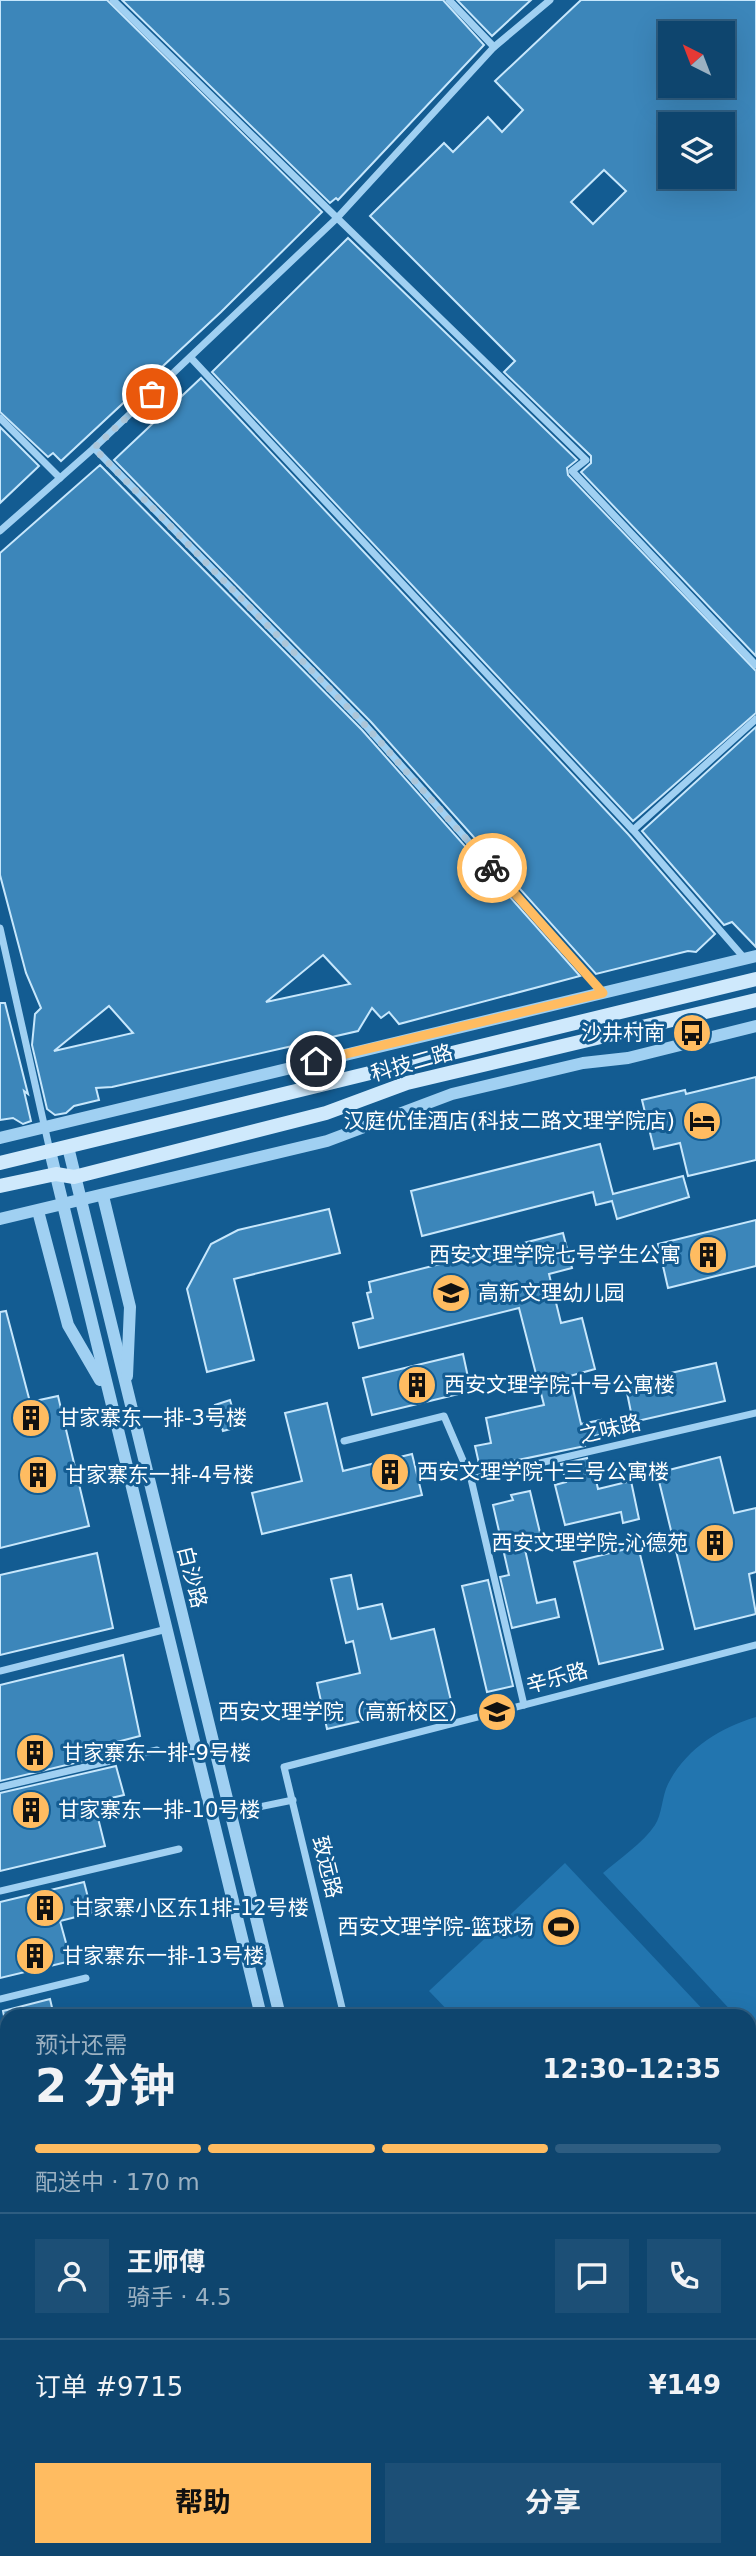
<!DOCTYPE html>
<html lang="zh">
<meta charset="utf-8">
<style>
body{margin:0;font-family:"DejaVu Sans","Noto Sans SC",sans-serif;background:#1c4f76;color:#f1f3f6;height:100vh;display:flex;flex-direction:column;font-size:26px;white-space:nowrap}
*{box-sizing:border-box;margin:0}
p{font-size:23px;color:#9bb1c2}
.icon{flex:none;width:38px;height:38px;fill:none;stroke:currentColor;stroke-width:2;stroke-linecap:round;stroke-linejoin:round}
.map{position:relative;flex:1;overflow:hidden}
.sheet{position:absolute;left:0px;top:2009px;width:756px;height:548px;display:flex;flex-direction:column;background:#0e456e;border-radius:21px 21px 0 0;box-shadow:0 7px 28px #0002,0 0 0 2px #2e5d81}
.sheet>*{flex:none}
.needle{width:46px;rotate:318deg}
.buttons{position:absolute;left:658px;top:21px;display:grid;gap:14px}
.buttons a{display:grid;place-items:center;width:77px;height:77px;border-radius:0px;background:#0e456e;box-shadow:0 7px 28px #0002,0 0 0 2px #2e5d81;font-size:35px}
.pin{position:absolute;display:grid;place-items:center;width:60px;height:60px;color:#fff;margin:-30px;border:4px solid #fff;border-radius:50%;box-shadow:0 2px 7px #0007}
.courier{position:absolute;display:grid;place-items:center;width:70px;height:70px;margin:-35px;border:5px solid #ffbc61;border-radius:50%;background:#fff;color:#222;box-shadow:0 2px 9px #0007}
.headline em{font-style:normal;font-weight:700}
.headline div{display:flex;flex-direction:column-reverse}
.headline{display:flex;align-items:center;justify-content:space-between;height:119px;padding:0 35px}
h1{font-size:46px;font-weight:700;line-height:52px}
.bar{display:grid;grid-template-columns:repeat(4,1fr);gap:10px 7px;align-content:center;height:84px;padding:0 35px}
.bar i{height:9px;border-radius:5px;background:#2e5d81}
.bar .selected{background:#ffbc61}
.bar p{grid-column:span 4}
.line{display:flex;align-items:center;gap:18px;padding:0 35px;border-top:2px solid #2e5d81}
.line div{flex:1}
.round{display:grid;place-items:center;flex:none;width:74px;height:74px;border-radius:0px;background:#1c4f76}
.cta{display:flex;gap:14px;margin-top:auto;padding:14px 35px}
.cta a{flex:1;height:80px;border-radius:0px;background:#ffbc61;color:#111;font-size:28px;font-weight:700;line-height:80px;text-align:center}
.cta a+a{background:#1c4f76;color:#f1f3f6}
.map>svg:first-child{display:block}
.green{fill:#2275af}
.building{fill:#3c86ba;stroke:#c7e7fc;stroke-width:2;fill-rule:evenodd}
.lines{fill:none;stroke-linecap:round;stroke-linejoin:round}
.minor{stroke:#a0d0f2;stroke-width:7}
.tertiary{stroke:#a0d0f2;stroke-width:12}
.secondary{stroke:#cfe9fc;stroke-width:14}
.done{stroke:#acc6d9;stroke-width:7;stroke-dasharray:0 12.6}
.route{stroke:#ffbc61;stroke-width:9}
.labels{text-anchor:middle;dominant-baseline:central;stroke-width:6;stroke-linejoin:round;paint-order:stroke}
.poi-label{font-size:21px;fill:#fff;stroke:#135c92;text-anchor:start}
.street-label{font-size:21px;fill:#fff;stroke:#135c92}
</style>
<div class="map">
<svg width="756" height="2556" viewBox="0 0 756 2556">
<rect width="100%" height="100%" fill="#135c92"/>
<g class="green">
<path d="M756,1717V2037L749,2029V2016H736L603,1873C619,1859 643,1843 655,1825C662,1815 662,1796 668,1784C686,1749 719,1728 756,1717Z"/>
<polygon points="565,1863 709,2016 453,2016 429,1991"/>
</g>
<g class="building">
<polygon points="0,0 107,0 322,212 221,312 61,461 53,453 48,457 0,412"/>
<polygon points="122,0 443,0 484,45 338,200 336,198 330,203"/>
<polygon points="457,0 531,0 492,36"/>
<path d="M581,0H756V656L581,472L591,463V456L504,372L515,361L370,216L444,143L453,152L488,117L502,132L523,110L495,81ZM670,33H723V86H670ZM670,124H723V177H670ZM604,170L626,191L593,224L571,202Z"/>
<polygon points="348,238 577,460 567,468 568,475 756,671 756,713 633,821 212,372"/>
<polygon points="201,378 628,834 715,934 696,952 688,951 596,974 371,722 114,460"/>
<polygon points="0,427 39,466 0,503"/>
<path d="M100,465L362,730L580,976L399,1024L389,1012L381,1018L372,1008L358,1031L112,1087L96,1088L99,1100L74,1106L66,1113L55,1115L47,1109L32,1045L35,1014L41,1008L26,973L0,875V553ZM323,955L350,984L266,1002ZM109,1006L133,1033L54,1051Z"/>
<polygon points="756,727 756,947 732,922 724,925 642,831"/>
<polygon points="0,1003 5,1003 28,1094 24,1091 31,1121 23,1124 13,1118 0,1120"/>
<polygon points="756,1077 756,1160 688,1176 680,1143 654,1149 642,1100 685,1090 686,1094"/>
<polygon points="600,1144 613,1194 683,1176 689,1197 617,1219 612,1201 596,1205 593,1192 422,1236 411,1191"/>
<polygon points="329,1209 340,1253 234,1279 254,1360 207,1372 187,1289 211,1244 238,1230"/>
<polygon points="756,1220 756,1266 668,1288 658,1244"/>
<polygon points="563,1233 572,1268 549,1274 561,1323 582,1318 595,1369 570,1376 581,1424 601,1420 604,1434 583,1438 585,1446 480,1468 475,1446 491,1443 486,1418 544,1405 519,1308 359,1348 353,1323 373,1318 367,1293 371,1292 369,1282"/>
<polygon points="6,1311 30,1402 58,1396 89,1526 0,1548 0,1312"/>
<polygon points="463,1354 471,1391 372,1415 363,1378"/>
<polygon points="716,1363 725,1401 633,1422 625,1383"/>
<polygon points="230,1400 238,1427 223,1431 215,1405"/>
<polygon points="327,1403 343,1471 412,1454 422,1495 262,1534 252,1493 302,1481 285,1413"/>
<polygon points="720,1457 734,1513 756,1508 756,1572 749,1574 756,1614 695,1629 657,1473"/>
<polygon points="587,1458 589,1468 593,1467 598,1489 631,1481 639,1519 623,1523 621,1512 565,1525 555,1485 566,1482 561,1464"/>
<polygon points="530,1491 542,1541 524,1545 537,1603 555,1599 559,1617 512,1628 500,1577 509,1575 493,1505 513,1500 511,1495"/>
<polygon points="638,1546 663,1649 599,1664 574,1562"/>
<polygon points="97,1553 113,1628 0,1655 0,1575"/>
<polygon points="351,1575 358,1609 382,1604 391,1639 434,1629 452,1705 436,1708 435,1704 327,1729 317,1683 360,1673 353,1641 346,1643 331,1579"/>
<polygon points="488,1580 513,1686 487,1692 462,1586"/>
<polygon points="123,1655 140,1736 109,1744 112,1754 0,1781 0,1685"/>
<polygon points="116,1766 124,1795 94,1802 105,1846 0,1871 0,1793"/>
<polygon points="84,1882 92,1913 60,1921 71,1961 0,1978 0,1902"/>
<polygon points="50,1999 54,2016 4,2016 3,2011"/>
</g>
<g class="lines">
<g class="minor">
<polyline points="113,0 586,460 572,471 756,665"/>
<polyline points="449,0 494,47"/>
<polyline points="191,358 633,830 745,959"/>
<polyline points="0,418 60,478"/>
<polyline points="94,448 366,726 603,993"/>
<polyline points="0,531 94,448 337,218 494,47 550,0"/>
<polyline points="633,830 756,719"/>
<polyline points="0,928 50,1151"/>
<polyline points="344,1441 444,1416 471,1479 524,1705"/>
<polyline points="471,1479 756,1413"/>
<polyline points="0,1671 167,1629"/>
<polyline points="0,1787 157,1750"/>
<polyline points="230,1813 293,1800"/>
<polyline points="0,1891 179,1849"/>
<polyline points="0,1999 86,1978"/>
<polyline points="344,2016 284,1767 756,1645"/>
<polyline points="0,2104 7,2103"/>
<polyline points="0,2218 7,2216"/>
<polyline points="749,2229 756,2228"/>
<polyline points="0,2355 7,2383"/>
<polyline points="749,2511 756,2507"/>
<polyline points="48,2550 50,2556"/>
<polyline points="474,2550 475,2556"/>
<polyline points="688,2556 696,2550"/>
</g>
<g class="tertiary">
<polyline points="0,1138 756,956"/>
<polyline points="68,1147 280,2016"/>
<polyline points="50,1151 261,2016"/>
<polyline points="103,1196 130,1307 127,1376"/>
<polyline points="38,1211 68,1325 100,1380"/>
<polyline points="0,1219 327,1141 452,1094 583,1063 628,1058 756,1026"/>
<polyline points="389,2550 390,2556"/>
<polyline points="410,2550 412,2556"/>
</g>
<g class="secondary">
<polyline points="0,1163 756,979"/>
<polyline points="0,1186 56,1174 74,1177 326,1113 407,1083 756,1000"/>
</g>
</g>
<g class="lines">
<polyline class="done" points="152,394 94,448 366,726 492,868"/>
<polyline class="route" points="316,1061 603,993 492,868"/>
</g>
<defs>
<symbol id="bus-disc" viewBox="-11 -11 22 22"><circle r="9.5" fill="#ffbc61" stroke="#135c92"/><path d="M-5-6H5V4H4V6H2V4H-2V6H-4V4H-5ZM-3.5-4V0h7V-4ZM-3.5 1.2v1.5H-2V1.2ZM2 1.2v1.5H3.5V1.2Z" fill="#111"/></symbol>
<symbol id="hotel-disc" viewBox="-11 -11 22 22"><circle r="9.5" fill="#ffbc61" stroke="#135c92"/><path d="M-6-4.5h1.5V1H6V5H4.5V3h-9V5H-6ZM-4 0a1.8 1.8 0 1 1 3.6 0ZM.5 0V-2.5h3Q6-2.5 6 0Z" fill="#111"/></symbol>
<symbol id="building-disc" viewBox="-11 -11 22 22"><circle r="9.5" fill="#ffbc61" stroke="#135c92"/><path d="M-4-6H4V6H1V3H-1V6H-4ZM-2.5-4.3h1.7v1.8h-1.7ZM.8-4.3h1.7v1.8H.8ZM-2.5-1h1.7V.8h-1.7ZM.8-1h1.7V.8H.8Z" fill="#111"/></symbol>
<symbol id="school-disc" viewBox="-11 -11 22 22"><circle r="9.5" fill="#ffbc61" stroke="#135c92"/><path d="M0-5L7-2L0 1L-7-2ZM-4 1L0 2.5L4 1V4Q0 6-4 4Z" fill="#111"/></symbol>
<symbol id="university-disc" viewBox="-11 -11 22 22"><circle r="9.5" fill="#ffbc61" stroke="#135c92"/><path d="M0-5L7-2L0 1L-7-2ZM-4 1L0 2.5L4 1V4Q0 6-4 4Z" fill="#111"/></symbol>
<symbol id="stadium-disc" viewBox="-11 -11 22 22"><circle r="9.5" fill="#ffbc61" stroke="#135c92"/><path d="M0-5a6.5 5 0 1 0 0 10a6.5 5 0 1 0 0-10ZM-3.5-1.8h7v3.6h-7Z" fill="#111"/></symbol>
</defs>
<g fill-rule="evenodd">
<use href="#bus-disc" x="670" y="1011" width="44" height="44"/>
<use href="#hotel-disc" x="680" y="1099" width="44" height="44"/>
<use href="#building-disc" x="686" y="1233" width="44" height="44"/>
<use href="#school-disc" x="429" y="1271" width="44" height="44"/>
<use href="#building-disc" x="395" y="1363" width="44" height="44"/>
<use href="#building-disc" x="9" y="1396" width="44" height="44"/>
<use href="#building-disc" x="368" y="1450" width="44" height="44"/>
<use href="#building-disc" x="16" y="1453" width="44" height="44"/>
<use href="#building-disc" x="693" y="1521" width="44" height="44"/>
<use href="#university-disc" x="475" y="1690" width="44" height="44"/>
<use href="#building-disc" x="13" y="1731" width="44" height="44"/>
<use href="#building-disc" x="9" y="1788" width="44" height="44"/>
<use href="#building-disc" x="23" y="1886" width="44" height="44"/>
<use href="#stadium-disc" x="539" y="1905" width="44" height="44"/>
<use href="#building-disc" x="13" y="1934" width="44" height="44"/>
</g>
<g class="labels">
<g class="poi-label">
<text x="665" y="1033" text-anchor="end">沙井村南</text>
<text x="675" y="1121" text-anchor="end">汉庭优佳酒店(科技二路文理学院店)</text>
<text x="681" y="1255" text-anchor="end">西安文理学院七号学生公寓</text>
<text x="478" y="1293">高新文理幼儿园</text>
<text x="444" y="1385">西安文理学院十号公寓楼</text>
<text x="58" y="1418">甘家寨东一排-3号楼</text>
<text x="417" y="1472">西安文理学院十三号公寓楼</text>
<text x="65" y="1475">甘家寨东一排-4号楼</text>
<text x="688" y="1543" text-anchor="end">西安文理学院-沁德苑</text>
<text x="470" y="1712" text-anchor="end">西安文理学院（高新校区）</text>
<text x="62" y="1753">甘家寨东一排-9号楼</text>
<text x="58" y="1810">甘家寨东一排-10号楼</text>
<text x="72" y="1908">甘家寨小区东1排-12号楼</text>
<text x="534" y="1927" text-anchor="end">西安文理学院-篮球场</text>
<text x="62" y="1956">甘家寨东一排-13号楼</text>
</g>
<g class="street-label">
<text transform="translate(412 1063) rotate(-16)">科技二路</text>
<text transform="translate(610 1429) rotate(-13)">之味路</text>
<text transform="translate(192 1577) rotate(76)">白沙路</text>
<text transform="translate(557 1678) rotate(-15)">辛乐路</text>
<text transform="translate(327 1867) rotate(76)">致远路</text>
</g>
</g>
</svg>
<div class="buttons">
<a><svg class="needle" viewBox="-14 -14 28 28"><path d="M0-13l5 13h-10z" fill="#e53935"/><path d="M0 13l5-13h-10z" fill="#9bb1c2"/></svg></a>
<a><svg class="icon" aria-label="layers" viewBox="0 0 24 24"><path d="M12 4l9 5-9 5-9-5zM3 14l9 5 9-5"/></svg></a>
</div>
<div class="pin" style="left:152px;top:394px;background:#ea580c"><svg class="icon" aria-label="bag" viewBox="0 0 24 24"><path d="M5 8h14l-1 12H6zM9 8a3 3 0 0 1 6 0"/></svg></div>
<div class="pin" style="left:316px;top:1061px;background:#1f2937"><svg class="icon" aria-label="home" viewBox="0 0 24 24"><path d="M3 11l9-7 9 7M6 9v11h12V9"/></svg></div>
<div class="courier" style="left:492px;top:868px"><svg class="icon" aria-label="bike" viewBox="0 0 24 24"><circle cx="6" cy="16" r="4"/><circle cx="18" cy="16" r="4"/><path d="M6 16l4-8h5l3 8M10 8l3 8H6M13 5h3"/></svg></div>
<section class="sheet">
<div class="headline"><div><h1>2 分钟</h1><p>预计还需</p></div><em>12:30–12:35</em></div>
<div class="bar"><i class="selected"></i><i class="selected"></i><i class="selected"></i><i></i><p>配送中 · 170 m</p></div>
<div class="line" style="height:126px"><a class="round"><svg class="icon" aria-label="person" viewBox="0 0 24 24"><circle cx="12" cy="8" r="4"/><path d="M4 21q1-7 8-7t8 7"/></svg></a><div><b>王师傅</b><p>骑手 · 4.5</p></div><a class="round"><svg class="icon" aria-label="chat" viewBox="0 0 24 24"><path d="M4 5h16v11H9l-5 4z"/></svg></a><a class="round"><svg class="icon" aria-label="phone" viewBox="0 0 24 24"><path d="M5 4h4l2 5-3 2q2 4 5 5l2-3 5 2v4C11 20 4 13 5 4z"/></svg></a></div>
<div class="line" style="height:91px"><div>订单 #9715</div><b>¥149</b></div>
<div class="cta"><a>帮助</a><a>分享</a></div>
</section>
</div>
